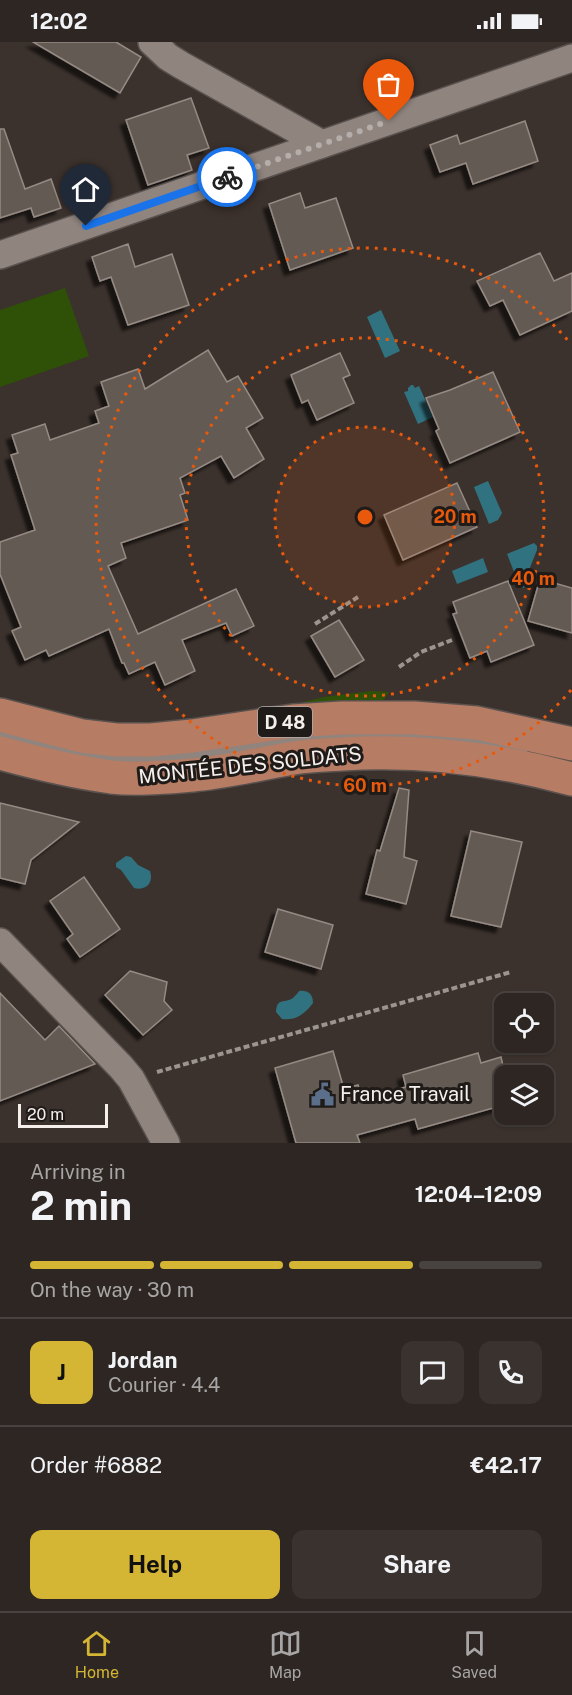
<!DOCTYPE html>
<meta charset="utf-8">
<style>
body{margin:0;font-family:"Public Sans",sans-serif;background:#39322f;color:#f1f3f6;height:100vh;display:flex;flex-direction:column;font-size:22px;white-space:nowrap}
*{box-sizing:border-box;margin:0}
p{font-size:20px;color:#a7a5a5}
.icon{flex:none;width:33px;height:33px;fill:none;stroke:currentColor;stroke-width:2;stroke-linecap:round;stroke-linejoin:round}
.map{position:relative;height:1101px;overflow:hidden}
.drawer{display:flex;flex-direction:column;background:#2d2622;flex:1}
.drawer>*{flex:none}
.tools{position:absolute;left:494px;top:951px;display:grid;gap:12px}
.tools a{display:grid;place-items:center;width:60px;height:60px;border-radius:12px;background:#2d2622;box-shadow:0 2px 4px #0004,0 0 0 2px #484340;font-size:30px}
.scale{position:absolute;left:18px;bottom:15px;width:90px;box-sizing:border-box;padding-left:6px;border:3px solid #f5efec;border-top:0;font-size:16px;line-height:21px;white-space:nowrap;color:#f5efec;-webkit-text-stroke:4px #1f1b19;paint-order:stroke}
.pin{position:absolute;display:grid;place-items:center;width:51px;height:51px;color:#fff;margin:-62px -26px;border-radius:50% 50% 50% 0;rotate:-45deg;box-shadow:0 0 6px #0007}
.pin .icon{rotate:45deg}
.courier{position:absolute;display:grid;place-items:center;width:60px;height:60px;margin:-30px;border:4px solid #1a73e8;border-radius:50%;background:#fff;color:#222;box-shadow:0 2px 8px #0007}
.headline em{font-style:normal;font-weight:700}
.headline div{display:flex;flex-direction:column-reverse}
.headline{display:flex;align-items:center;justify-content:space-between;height:102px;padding:0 30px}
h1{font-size:39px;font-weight:700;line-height:45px}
.bar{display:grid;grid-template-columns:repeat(4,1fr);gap:9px 6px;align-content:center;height:72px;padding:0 30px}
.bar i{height:8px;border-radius:4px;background:#484340}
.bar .current{background:#d5b534}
.bar p{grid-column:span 4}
.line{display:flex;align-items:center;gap:15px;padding:0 30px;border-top:2px solid #484340}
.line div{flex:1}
.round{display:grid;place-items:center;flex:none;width:63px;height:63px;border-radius:12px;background:#39322f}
.cta{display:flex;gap:12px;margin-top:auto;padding:12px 30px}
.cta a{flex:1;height:69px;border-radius:12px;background:#d5b534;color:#111;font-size:24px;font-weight:700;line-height:69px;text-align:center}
.cta a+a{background:#39322f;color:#f1f3f6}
.status{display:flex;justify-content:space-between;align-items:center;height:42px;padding:0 30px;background:#2d2622;direction:ltr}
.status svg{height:16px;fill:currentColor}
.dock{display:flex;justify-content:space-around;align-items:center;height:84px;border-top:2px solid #484340;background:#2d2622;font-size:16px;color:#a7a5a5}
.dock a{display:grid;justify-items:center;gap:3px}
.dock .current{color:#d5b534}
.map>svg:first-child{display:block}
.green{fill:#2e5107}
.water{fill:#317280}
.building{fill:#635a53;stroke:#958b84;stroke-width:1.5;filter:url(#shadow)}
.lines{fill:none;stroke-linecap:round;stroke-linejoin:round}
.service-casing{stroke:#59514e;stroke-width:16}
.minor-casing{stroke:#59514e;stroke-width:30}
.primary-casing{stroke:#59514e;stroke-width:36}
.path{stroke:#9c9490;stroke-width:4;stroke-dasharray:6 3;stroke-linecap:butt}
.service{stroke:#8f847e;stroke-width:14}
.minor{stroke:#8f847e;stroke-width:27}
.primary{stroke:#b67c64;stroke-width:33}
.done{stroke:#b4ada9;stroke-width:6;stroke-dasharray:0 10.8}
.route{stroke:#1a73e8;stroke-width:8}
.ring{fill:none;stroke:#e8590c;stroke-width:3;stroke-dasharray:3 6}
.labels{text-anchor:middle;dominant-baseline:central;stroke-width:6;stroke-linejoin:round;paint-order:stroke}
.shield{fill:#1f1b19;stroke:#b5afad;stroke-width:1.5}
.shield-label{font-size:18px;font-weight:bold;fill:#f5efec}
.street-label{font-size:20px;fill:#f5efec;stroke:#1f1b19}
.poi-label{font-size:20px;fill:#f5efec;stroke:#1f1b19;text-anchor:start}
.centre{fill:#e8590c;stroke:#1f1b19;stroke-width:3}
.ring-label{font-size:18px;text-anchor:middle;font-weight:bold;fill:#e8590c;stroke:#1f1b19;stroke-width:6;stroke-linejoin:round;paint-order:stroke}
</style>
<div class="status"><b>12:02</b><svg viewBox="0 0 49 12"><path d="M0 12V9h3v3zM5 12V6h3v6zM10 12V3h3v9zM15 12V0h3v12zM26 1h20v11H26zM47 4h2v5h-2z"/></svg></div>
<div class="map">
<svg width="572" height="1101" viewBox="0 0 572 1101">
<defs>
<filter id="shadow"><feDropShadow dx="-5.5" dy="5.5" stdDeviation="1.5" flood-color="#0009"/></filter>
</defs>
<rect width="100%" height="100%" fill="#3c322d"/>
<g class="green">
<polygon points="65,246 89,314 0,345 0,268"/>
<polygon points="371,649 389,650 382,660 291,663 324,655"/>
</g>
<g class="water">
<polygon points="381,268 400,309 385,316 367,275"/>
<polygon points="411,343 413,343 415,346 419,344 433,375 418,382 404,350 408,349 408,346"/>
<polygon points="488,439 502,471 498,478 489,482 474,445"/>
<polygon points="534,501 537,504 537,508 529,528 527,544 523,546 520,545 507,512"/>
<polygon points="483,516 488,530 457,542 452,529"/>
<path d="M126,814L131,815L138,823L150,829C154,841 146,849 134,846L121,828L116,825V821Z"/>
<path d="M299,949C308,948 313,952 313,961C305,972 295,979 282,977L276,970C277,955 284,962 293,956C293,956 299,950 299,949Z"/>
</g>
<g class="building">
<polygon points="33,0 116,0 141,15 120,51"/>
<polygon points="191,56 209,106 187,113 192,128 148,143 126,78"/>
<polygon points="525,79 538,119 473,142 466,121 440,130 430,103 457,93 460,102"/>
<polygon points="0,87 4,87 25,147 51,137 61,166 34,175 31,166 0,176"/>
<polygon points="300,151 305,166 336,156 353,206 290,228 269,162"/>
<polygon points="128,202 135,225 172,212 189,263 128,283 111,235 100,239 92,215"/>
<polygon points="540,211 554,239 572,231 572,269 520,293 503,258 490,264 477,239"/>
<polygon points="208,308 227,340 238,334 263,376 246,386 264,417 234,436 221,414 180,436 185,451 180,453 188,478 121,501 126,516 108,524 138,592 236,547 254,584 232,594 226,581 182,598 195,629 165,643 155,620 129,632 124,621 122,621 109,587 49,614 46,608 25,618 12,589 21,585 0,532 0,500 35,488 11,413 18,411 12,393 45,382 50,398 99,381 95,369 109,364 101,340 138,327 145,347"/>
<polygon points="340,311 350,333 343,336 354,361 317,378 308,358 302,361 291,333"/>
<polygon points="493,330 520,390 450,421 436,389 439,387 426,356 450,348"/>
<polygon points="457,441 477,485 403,518 384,473"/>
<polygon points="540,537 572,546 572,591 528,579"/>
<polygon points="508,539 534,603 491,620 487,609 470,616 453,572 457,571 453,560"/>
<polygon points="339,578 364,618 335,635 311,594"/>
<polygon points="399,746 409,748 404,815 417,819 406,862 366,852 377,808 380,809"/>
<polygon points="0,761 79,780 31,818 25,842 0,836"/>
<polygon points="471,789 522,800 501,885 451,874"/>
<polygon points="84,835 120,887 80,915 67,897 73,892 50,859"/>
<polygon points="278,867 333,883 321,927 265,910"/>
<polygon points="130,929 167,940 164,959 172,968 143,993 105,953"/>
<polygon points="0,951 45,998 59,984 95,1022 0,1059"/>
<polygon points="333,1009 344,1047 358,1043 363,1056 406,1045 403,1033 478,1011 481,1021 501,1015 504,1028 504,1063 418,1087 415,1077 357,1093 360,1101 296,1101 275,1026"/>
</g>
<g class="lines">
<defs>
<path id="service" d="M0,692C68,711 123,722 194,713C228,709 263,700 298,696C316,695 334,695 352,695C378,694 404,693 430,695C461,697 491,702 521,707"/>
<g id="minor">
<polyline points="152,0 168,15 181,23 322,102"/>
<polyline points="0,213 572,16"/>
<polyline points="0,900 121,1025 131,1037 166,1101"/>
</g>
<g id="primary">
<polyline points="0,673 82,694 116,698 151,698 192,694 293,679 342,676 414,676 477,681 572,702"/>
<path d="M0,711C36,721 74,730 111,735C138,738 167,735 193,733C229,730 265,720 301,715C315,713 328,713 342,712C420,707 497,717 572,737"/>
</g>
</defs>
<use href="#service" class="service-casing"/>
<use href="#minor" class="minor-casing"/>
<use href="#primary" class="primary-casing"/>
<g class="path">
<polyline points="315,582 358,555"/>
<polyline points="399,625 421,610 452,598"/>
<polyline points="157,1030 511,930"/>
</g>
<use href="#service" class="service"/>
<use href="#minor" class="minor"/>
<use href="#primary" class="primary"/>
</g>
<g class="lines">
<polyline class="done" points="227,135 389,79"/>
<polyline class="route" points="86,184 227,135"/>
</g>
<circle cx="365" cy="475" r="90" fill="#e8590c" fill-opacity=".12"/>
<g class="ring">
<circle cx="365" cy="475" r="90"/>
<circle cx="365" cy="475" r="179"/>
<path d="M571 648A269 269 0 1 1 571 302"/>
</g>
<defs>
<symbol id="civic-bare" viewBox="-9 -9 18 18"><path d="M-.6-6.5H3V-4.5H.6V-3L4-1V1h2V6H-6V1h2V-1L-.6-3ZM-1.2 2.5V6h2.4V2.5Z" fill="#5c6f8a" stroke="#1f1b19" stroke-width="2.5" paint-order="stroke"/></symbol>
</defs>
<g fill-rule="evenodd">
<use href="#civic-bare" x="306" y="1036" width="33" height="33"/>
</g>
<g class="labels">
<rect class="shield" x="258" y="665" width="54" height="30" rx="4.5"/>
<g class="shield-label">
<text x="285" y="680">D 48</text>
</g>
<g class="street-label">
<text transform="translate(250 723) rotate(-6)">MONTÉE DES SOLDATS</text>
</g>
<g class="poi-label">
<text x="340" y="1052">France Travail</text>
</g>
</g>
<circle cx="365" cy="475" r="9" class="centre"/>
<g class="ring-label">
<text x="455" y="481">20 m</text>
<text x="533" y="543">40 m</text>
<text x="365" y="750">60 m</text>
</g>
</svg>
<div class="tools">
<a><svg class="icon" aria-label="locate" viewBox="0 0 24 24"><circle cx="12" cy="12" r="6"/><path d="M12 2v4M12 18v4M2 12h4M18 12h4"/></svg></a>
<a><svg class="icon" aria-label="layers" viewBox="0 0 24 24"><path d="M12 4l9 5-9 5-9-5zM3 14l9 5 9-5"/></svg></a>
</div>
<div class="scale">20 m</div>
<div class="pin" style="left:389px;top:79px;background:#ea580c"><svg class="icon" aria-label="bag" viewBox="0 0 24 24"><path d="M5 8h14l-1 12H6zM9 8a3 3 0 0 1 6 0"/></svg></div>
<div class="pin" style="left:86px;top:184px;background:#1f2937"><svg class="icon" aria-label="home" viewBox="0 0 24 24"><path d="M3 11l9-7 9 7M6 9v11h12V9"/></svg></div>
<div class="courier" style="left:227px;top:135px"><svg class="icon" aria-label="bike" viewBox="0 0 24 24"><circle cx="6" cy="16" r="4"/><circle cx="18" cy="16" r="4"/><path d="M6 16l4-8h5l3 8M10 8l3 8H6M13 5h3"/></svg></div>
</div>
<section class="drawer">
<div class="headline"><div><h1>2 min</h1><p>Arriving in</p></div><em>12:04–12:09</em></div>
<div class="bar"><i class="current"></i><i class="current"></i><i class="current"></i><i></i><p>On the way · 30 m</p></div>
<div class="line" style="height:108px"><b class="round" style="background:#d5b534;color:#111">J</b><div><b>Jordan</b><p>Courier · 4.4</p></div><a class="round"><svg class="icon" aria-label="chat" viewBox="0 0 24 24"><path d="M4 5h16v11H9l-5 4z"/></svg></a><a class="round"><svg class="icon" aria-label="phone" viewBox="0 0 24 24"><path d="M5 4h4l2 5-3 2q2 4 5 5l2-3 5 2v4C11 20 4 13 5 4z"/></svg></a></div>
<div class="line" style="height:78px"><div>Order #6882</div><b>€42.17</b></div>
<div class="cta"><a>Help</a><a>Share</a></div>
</section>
<nav class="dock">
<a class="current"><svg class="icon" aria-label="home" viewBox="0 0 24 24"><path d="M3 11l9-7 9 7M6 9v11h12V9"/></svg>Home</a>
<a><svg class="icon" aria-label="map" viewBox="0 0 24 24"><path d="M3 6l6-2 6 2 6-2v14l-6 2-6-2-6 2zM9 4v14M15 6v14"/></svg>Map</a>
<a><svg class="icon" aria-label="saved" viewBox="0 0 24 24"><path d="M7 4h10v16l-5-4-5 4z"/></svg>Saved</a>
</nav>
